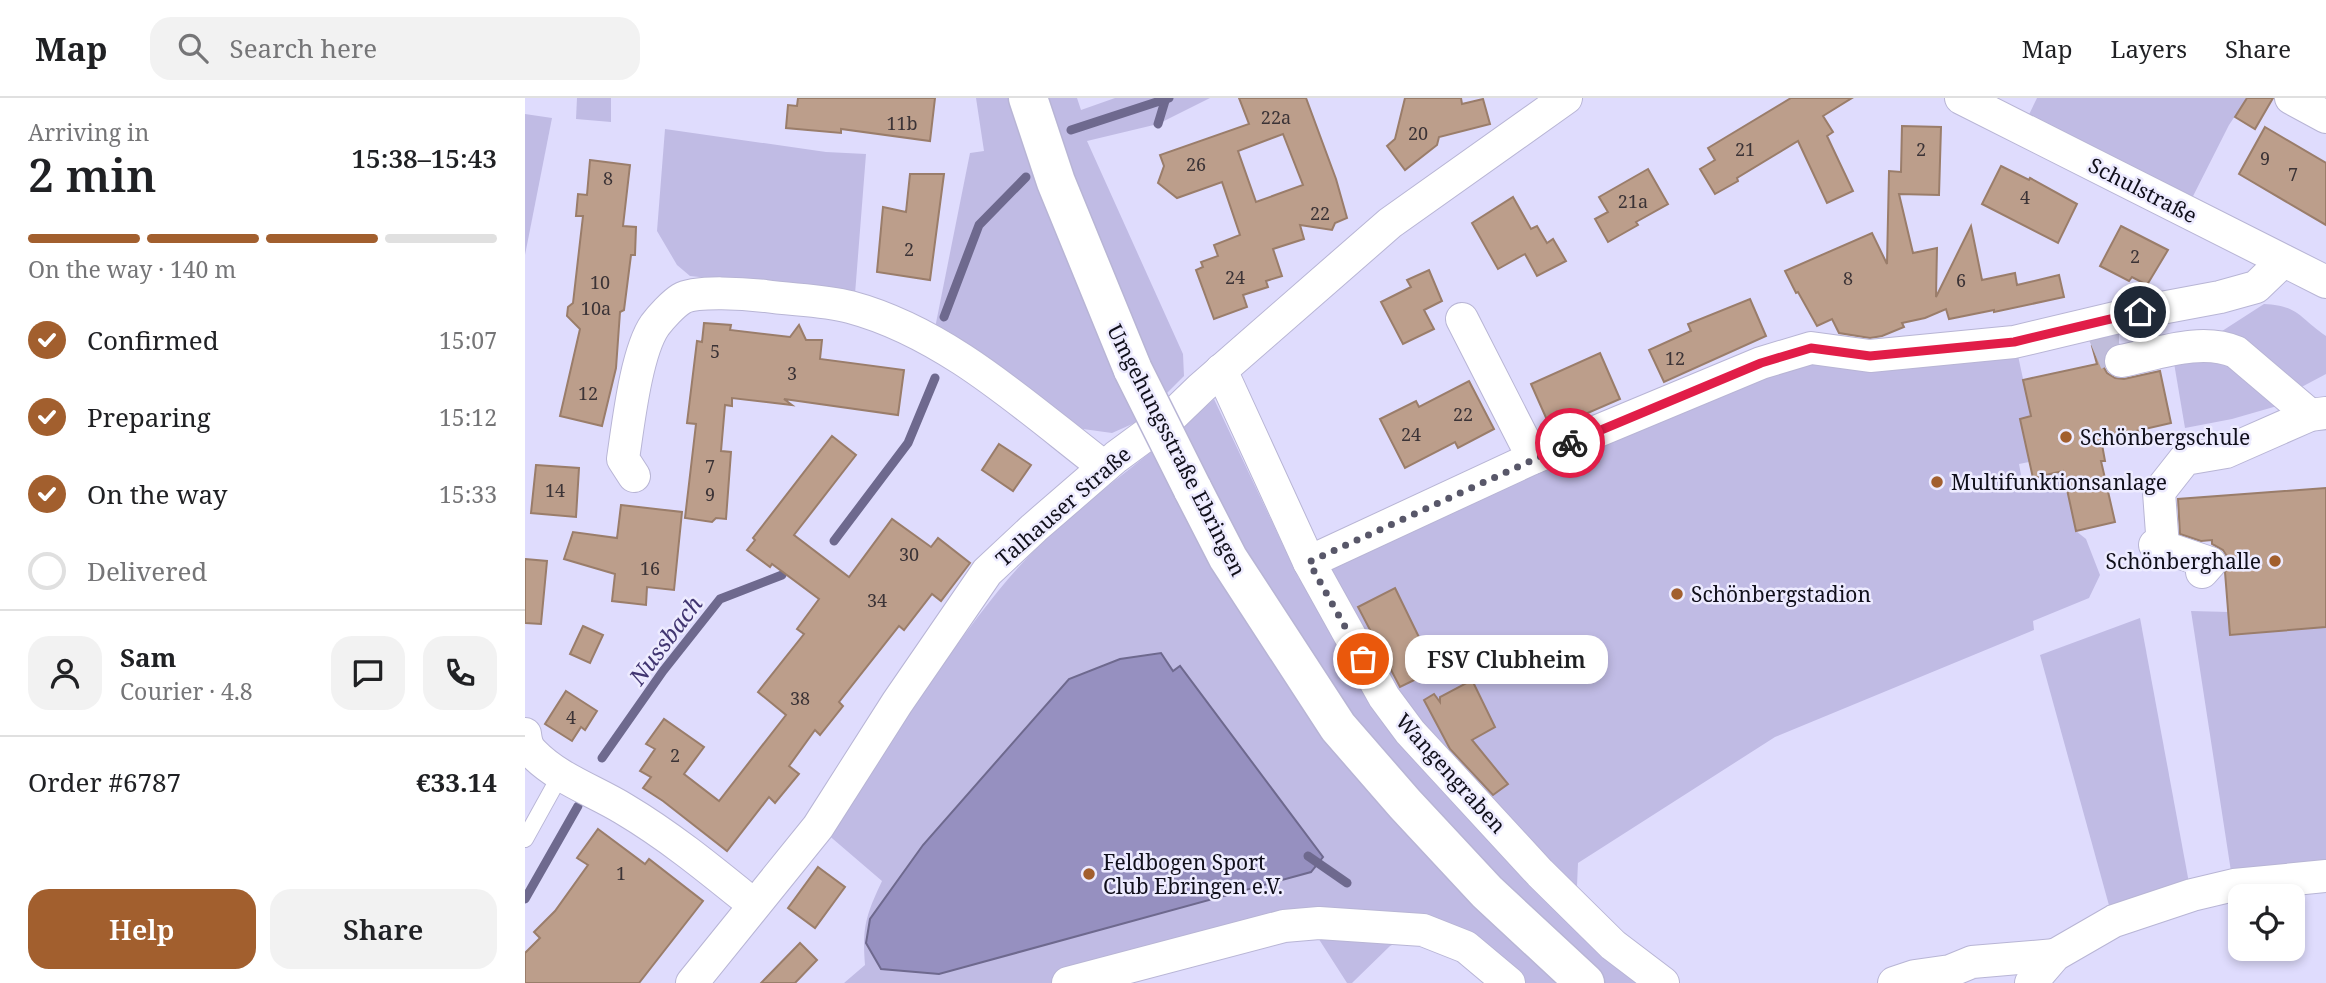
<!DOCTYPE html>
<meta charset="utf-8">
<style>
body{margin:0;font-family:"Noto Serif",serif;background:#f2f2f2;color:#202124;height:100vh;display:flex;flex-direction:column;font-size:26px;white-space:nowrap}
*{box-sizing:border-box;margin:0}
p{font-size:23px;color:#757577}
.icon{flex:none;width:38px;height:38px;fill:none;stroke:currentColor;stroke-width:2;stroke-linecap:round;stroke-linejoin:round}
.map{position:relative;flex:1;overflow:hidden}
.panel{display:flex;flex-direction:column;background:#fff;width:525px}
.panel>*{flex:none}
.fabs{position:absolute;left:1703px;top:786px;display:grid;gap:14px}
.fabs a{display:grid;place-items:center;width:77px;height:77px;border-radius:14px;background:#fff;box-shadow:0 4px 10px #0003;font-size:35px}
.pin{position:absolute;display:grid;place-items:center;width:60px;height:60px;color:#fff;margin:-30px;border:4px solid #fff;border-radius:50%;box-shadow:0 2px 7px #0007}
.courier{position:absolute;display:grid;place-items:center;width:70px;height:70px;margin:-35px;border:5px solid #e11d48;border-radius:50%;background:#fff;color:#222;box-shadow:0 2px 9px #0007}
.bubble{position:absolute;height:49px;border-radius:21px;background:#fff;box-shadow:0 4px 10px #0003;font-size:23px;font-weight:600;line-height:49px;text-align:center}
.summary em{font-style:normal;font-weight:600}
.summary div{display:flex;flex-direction:column-reverse}
.summary{display:flex;align-items:center;justify-content:space-between;height:119px;padding:0 28px}
h1{font-size:46px;font-weight:600;line-height:52px}
.bar{display:grid;grid-template-columns:repeat(4,1fr);gap:10px 7px;align-content:center;height:84px;padding:0 28px}
.bar i{height:9px;border-radius:5px;background:#e0e0e0}
.bar .active{background:#a25f2e}
.bar p{grid-column:span 4}
.line{display:flex;align-items:center;gap:18px;padding:0 28px;border-top:2px solid #e0e0e0}
.line div{flex:1}
.round{display:grid;place-items:center;flex:none;width:74px;height:74px;border-radius:21px;background:#f2f2f2}
ol{padding:0 28px;list-style:none}
li{display:flex;align-items:center;gap:21px;height:77px}
li p{margin-inline-start:auto}
li .icon{padding:7px;border-radius:50%;background:#a25f2e;color:#fff;stroke-width:4}
li:last-child{color:#757577}
li i{width:38px;height:38px;border:4px solid #e0e0e0;border-radius:50%}
.primary-button{display:flex;gap:14px;margin-top:auto;padding:14px 28px}
.primary-button a{flex:1;height:80px;border-radius:21px;background:#a25f2e;color:#fff;font-size:28px;font-weight:600;line-height:80px;text-align:center}
.primary-button a+a{background:#f2f2f2;color:#202124}
header{display:flex;align-items:center;gap:42px;box-sizing:border-box;height:98px;padding:0 35px;background:#fff;border-bottom:2px solid #e0e0e0}
header strong{font-size:33px}
nav{display:flex;gap:38px;margin-inline-start:auto;font-size:24px}
.search{width:490px;height:63px;background:#f2f2f2;display:flex;align-items:center;gap:18px;box-sizing:border-box;padding:0 24px;border-radius:21px;color:#757577;font-size:26px}
main{display:flex;flex:1;min-height:0}
.map>svg:first-child{display:block}
.green{fill:#c0bbe4}
.water{fill:#9690c0;stroke:#6e698e;stroke-width:2}
.lines{fill:none;stroke-linecap:round;stroke-linejoin:round}
.stream{stroke:#6e698e;stroke-width:9}
.building{fill:#bc9e8b;stroke:#9a7d6a;stroke-width:2;fill-rule:evenodd}
.street-tunnel{stroke:#c0bddb;stroke-width:32;stroke-dasharray:32 16;stroke-linecap:butt}
.lane-casing{stroke:#b8b5d5;stroke-width:18}
.street-casing{stroke:#b8b5d5;stroke-width:34}
.secondary-casing{stroke:#b8b5d5;stroke-width:41}
.lane{stroke:#fff;stroke-width:16}
.street{stroke:#fff;stroke-width:32}
.secondary{stroke:#fff;stroke-width:38}
.secondary-bridge-casing{stroke:#b8b5d5;stroke-width:41;stroke-linecap:butt}
.secondary-bridge{stroke:#fff;stroke-width:38}
.done{stroke:#585769;stroke-width:7;stroke-dasharray:0 12.6}
.route{stroke:#e11d48;stroke-width:9}
.poi-dot{fill:#a25f2e;stroke:#edebff;stroke-width:2.5}
.labels{text-anchor:middle;dominant-baseline:central;stroke-width:5;stroke-linejoin:round;paint-order:stroke}
.number-label{font-size:18px;fill:#3b3336}
.street-label{font-size:21px;fill:#100f1a;stroke:#edebff}
.poi-label{font-size:21px;fill:#100f1a;stroke:#edebff;text-anchor:start}
.water-label{font-size:23px;font-style:italic;fill:#413571;stroke:#edebff}
</style>
<header>
<strong>Map</strong>
<div class="search"><svg class="icon" aria-label="search" viewBox="0 0 24 24"><circle cx="10" cy="10" r="6"/><path d="M15 15l6 6"/></svg>Search here</div>
<nav><a>Map</a><a>Layers</a><a>Share</a></nav>
</header>
<main>
<section class="panel">
<div class="summary"><div><h1>2 min</h1><p>Arriving in</p></div><em>15:38–15:43</em></div>
<div class="bar"><i class="active"></i><i class="active"></i><i class="active"></i><i></i><p>On the way · 140 m</p></div>
<ol>
<li><svg class="icon" aria-label="check" viewBox="0 0 24 24"><path d="M5 12l5 5 9-10"/></svg>Confirmed<p>15:07</p></li>
<li><svg class="icon" aria-label="check" viewBox="0 0 24 24"><path d="M5 12l5 5 9-10"/></svg>Preparing<p>15:12</p></li>
<li><svg class="icon" aria-label="check" viewBox="0 0 24 24"><path d="M5 12l5 5 9-10"/></svg>On the way<p>15:33</p></li>
<li><i></i>Delivered</li>
</ol>
<div class="line" style="height:126px"><a class="round"><svg class="icon" aria-label="person" viewBox="0 0 24 24"><circle cx="12" cy="8" r="4"/><path d="M4 21q1-7 8-7t8 7"/></svg></a><div><b>Sam</b><p>Courier · 4.8</p></div><a class="round"><svg class="icon" aria-label="chat" viewBox="0 0 24 24"><path d="M4 5h16v11H9l-5 4z"/></svg></a><a class="round"><svg class="icon" aria-label="phone" viewBox="0 0 24 24"><path d="M5 4h4l2 5-3 2q2 4 5 5l2-3 5 2v4C11 20 4 13 5 4z"/></svg></a></div>
<div class="line" style="height:91px"><div>Order #6787</div><b>€33.14</b></div>
<div class="primary-button"><a>Help</a><a>Share</a></div>
</section>
<div class="map">
<svg width="1801" height="885" viewBox="0 0 1801 885">
<rect width="100%" height="100%" fill="#dfdcfd"/>
<g class="green">
<polygon points="52,0 86,0 86,24 51,21"/>
<polygon points="451,0 552,0 556,12 590,0 685,0 633,26 562,43 658,256 659,278 614,323 587,335 558,331 410,230 445,55 459,53"/>
<polygon points="1512,0 1722,0 1704,27 1660,114 1497,31"/>
<polygon points="0,16 27,20 0,157"/>
<polygon points="140,31 301,54 341,56 330,196 165,178 152,167 132,133"/>
<path d="M1739,206C1775,208 1774,220 1801,238V276L1769,293L1694,235Z"/>
<path d="M1492,253L1506,318L1495,321L1504,364L1494,366L1497,382L1538,373L1551,433L1561,441L1575,477L1564,500L1508,523L1509,532L1250,639L1053,765L1052,788L1062,808L1151,885H971L932,859L879,841L865,848L827,885H822L788,832L587,885H319L340,867C337,829 341,817 357,783L301,735C339,679 377,623 416,568C444,531 470,494 502,460C559,401 629,356 689,301L774,481L807,470L1133,319L1275,262Z"/>
<polygon points="1648,259 1702,259 1759,306 1707,321 1660,330"/>
<polygon points="1666,513 1704,514 1706,537 1801,529 1801,770 1707,780"/>
<polygon points="1615,520 1664,785 1585,811 1515,557"/>
</g>
<polygon class="water" points="636,555 648,573 655,568 798,759 786,774 414,876 356,871 341,845 345,821 398,747 544,581 595,561"/>
<g class="lines">
<g class="stream">
<polyline points="633,26 640,3"/>
<polyline points="546,32 644,0"/>
<polyline points="419,219 454,127 501,79"/>
<polyline points="309,443 383,345 410,280"/>
<polyline points="77,660 138,573 195,501 257,477"/>
<polyline points="783,758 822,785"/>
<polyline points="0,801 53,708"/>
</g>
</g>
<g class="building">
<polygon points="273,0 410,0 405,43 316,31 316,35 261,30 263,7 272,8"/>
<path d="M714,0H781L811,81L822,120L810,125L807,132L775,127L779,141L748,151L757,178L741,183L743,189L718,197L722,209L689,221L671,172L678,169L676,164L693,158L689,147L715,137L697,84L652,100L633,85L639,68L635,57L724,26ZM758,36L778,87L731,104L713,53Z"/>
<polygon points="880,0 936,0 937,6 958,1 965,26 914,39 912,47 880,72 862,48 870,41"/>
<polygon points="1266,0 1327,0 1298,18 1308,34 1302,38 1328,93 1302,105 1273,43 1212,80 1213,83 1190,96 1175,71 1190,62 1183,50"/>
<polygon points="1722,0 1748,0 1730,31 1710,19"/>
<polygon points="1377,28 1416,29 1414,97 1374,96 1388,155 1412,150 1411,199 1446,128 1457,182 1490,175 1492,187 1534,177 1539,199 1469,214 1469,212 1424,221 1421,211 1400,220 1377,225 1379,229 1357,238 1345,240 1314,235 1307,221 1292,228 1273,194 1271,195 1260,173 1347,135 1362,166 1364,73 1376,74"/>
<polygon points="1740,29 1801,65 1801,127 1714,76"/>
<polygon points="65,62 105,67 98,128 111,129 110,157 106,157 99,212 95,214 91,270 77,328 35,318 55,231 42,218 43,209 48,205 58,118 51,118 53,96 62,97"/>
<polygon points="1476,68 1504,82 1505,80 1552,106 1533,145 1457,106"/>
<polygon points="1123,71 1143,106 1111,124 1113,127 1083,144 1070,121 1083,114 1074,99"/>
<polygon points="385,76 419,76 405,182 352,174 358,109 381,114"/>
<polygon points="988,99 1006,131 1012,128 1022,145 1028,141 1041,163 1012,178 1000,156 973,171 947,125"/>
<polygon points="1596,128 1643,152 1622,187 1607,179 1604,183 1575,168"/>
<polygon points="904,172 917,203 899,212 909,231 878,246 856,204 886,189 882,182"/>
<polygon points="1225,201 1241,238 1139,284 1124,252 1166,233 1163,226"/>
<polygon points="179,225 206,227 205,232 265,239 274,227 281,242 297,242 295,261 379,272 373,317 259,301 267,307 207,300 207,308 200,307 196,353 206,354 201,421 191,420 187,424 160,420 171,326 162,325 172,243 177,244"/>
<polygon points="1592,242 1593,245 1583,250 1578,258 1578,268 1582,275 1590,280 1599,281 1635,273 1646,325 1576,341 1580,363 1576,363 1590,424 1551,433 1538,373 1508,380 1495,321 1506,318 1498,282 1572,266 1567,248"/>
<polygon points="1075,255 1095,301 1026,331 1006,286"/>
<polygon points="944,283 969,331 933,350 930,344 880,370 855,321 891,303 894,309"/>
<polygon points="307,338 331,357 269,437 324,479 367,421 406,449 413,440 445,465 416,503 407,496 379,532 374,528 314,604 318,608 295,637 290,632 264,668 274,676 250,705 244,699 202,753 138,703 118,690 126,679 115,673 130,651 121,646 139,621 179,649 159,676 194,703 261,617 233,594 279,536 272,531 294,501 247,466 245,469 222,452 230,442 228,440"/>
<polygon points="474,346 506,367 488,393 457,372"/>
<polygon points="11,367 54,370 51,419 6,415"/>
<polygon points="1801,390 1801,529 1705,537 1700,474 1703,469 1703,460 1698,452 1687,446 1687,442 1676,443 1655,436 1653,401"/>
<polygon points="96,407 157,414 149,492 122,489 121,507 87,503 90,476 39,461 48,434 92,440"/>
<polygon points="0,461 22,463 16,526 0,525"/>
<polygon points="870,490 910,572 875,589 833,509"/>
<polygon points="58,528 78,537 65,565 45,556"/>
<polygon points="947,582 970,629 947,642 983,686 968,697 925,651 899,602 909,596 915,604 915,599"/>
<polygon points="41,593 72,613 60,632 56,629 47,643 20,626"/>
<polygon points="73,731 120,766 124,761 178,803 114,885 0,885 0,855 15,840 9,834 30,813 63,767 52,760"/>
<polygon points="293,769 320,789 290,830 263,810"/>
<polygon points="275,845 292,862 270,885 236,885"/>
</g>
<g class="lines">
<polyline class="street-tunnel" points="1570,256 1584,250 1594,250"/>
<defs>
<polyline id="lane" points="0,741 36,676"/>
<g id="street">
<polyline points="1436,0 1801,184"/>
<polyline points="1766,0 1801,19"/>
<polyline points="937,221 1008,360"/>
<path d="M1596,263C1632,256 1676,239 1711,254L1785,317"/>
<polyline points="696,272 784,464 859,599 885,634 1015,775 1088,847 1138,885"/>
<path d="M109,378L98,361C103,328 111,254 130,227C136,219 148,206 156,201C171,192 222,196 240,198C267,202 298,202 325,209C422,235 501,309 579,369"/>
<polyline points="1630,447 1638,449 1634,394 1660,361 1701,354 1785,317 1801,315"/>
<polyline points="1638,449 1685,465 1677,474"/>
<polyline points="784,464 1008,360 1236,265 1286,250 1345,258 1489,244 1615,214 1695,199 1731,189 1758,163"/>
<path d="M0,636C1,644 2,649 8,655C33,681 70,693 99,711C146,739 187,773 229,807"/>
<polyline points="167,885 293,729 372,605 462,474 509,430 591,359 648,317 676,290 865,125 1041,0"/>
<polyline points="543,885 759,828 794,825 898,832 941,849 984,885"/>
<polyline points="1369,885 1390,878 1425,873 1447,864 1530,857"/>
<polyline points="1506,885 1530,857 1589,823 1667,797 1709,787 1801,778"/>
</g>
<g id="secondary">
<polyline points="503,0 531,84 608,272"/>
<polyline points="667,390 703,460 813,629 880,706 962,794 1060,885"/>
</g>
</defs>
<use href="#lane" class="lane-casing"/>
<use href="#street" class="street-casing"/>
<use href="#secondary" class="secondary-casing"/>
<use href="#lane" class="lane"/>
<use href="#street" class="street"/>
<use href="#secondary" class="secondary"/>
<defs>
<polyline id="secondary-bridge" points="608,272 667,390"/>
</defs>
<use href="#secondary-bridge" class="secondary-bridge-casing"/>
<use href="#secondary-bridge" class="secondary-bridge"/>
</g>
<g class="lines">
<polyline class="done" points="838,561 784,464 1045,345"/>
<polyline class="route" points="1045,345 1236,265 1286,250 1345,258 1489,244 1615,214"/>
</g>
<g class="poi-dot">
<circle cx="1541" cy="339" r="7"/>
<circle cx="1412" cy="384" r="7"/>
<circle cx="1750" cy="463" r="7"/>
<circle cx="1152" cy="496" r="7"/>
<circle cx="564" cy="776" r="7"/>
</g>
<g class="labels">
<g class="number-label">
<text x="751" y="19">22a</text>
<text x="377" y="25">11b</text>
<text x="893" y="35">20</text>
<text x="1220" y="51">21</text>
<text x="1396" y="51">2</text>
<text x="1740" y="60">9</text>
<text x="671" y="66">26</text>
<text x="1768" y="76">7</text>
<text x="83" y="80">8</text>
<text x="1500" y="99">4</text>
<text x="1108" y="103">21a</text>
<text x="795" y="115">22</text>
<text x="384" y="151">2</text>
<text x="1610" y="158">2</text>
<text x="710" y="179">24</text>
<text x="1323" y="180">8</text>
<text x="1436" y="182">6</text>
<text x="75" y="184">10</text>
<text x="71" y="210">10a</text>
<text x="190" y="253">5</text>
<text x="1150" y="260">12</text>
<text x="267" y="275">3</text>
<text x="63" y="295">12</text>
<text x="938" y="316">22</text>
<text x="886" y="336">24</text>
<text x="185" y="368">7</text>
<text x="30" y="392">14</text>
<text x="185" y="396">9</text>
<text x="384" y="456">30</text>
<text x="125" y="470">16</text>
<text x="352" y="502">34</text>
<text x="275" y="600">38</text>
<text x="46" y="619">4</text>
<text x="150" y="657">2</text>
<text x="96" y="775">1</text>
</g>
<g class="street-label">
<text transform="translate(1618 92) rotate(27)">Schulstraße</text>
<text transform="translate(652 352) rotate(63)">Umgehungsstraße Ebringen</text>
<text transform="translate(538 408) rotate(-41)">Talhauser Straße</text>
<text transform="translate(926 675) rotate(48)">Wangengraben</text>
</g>
<g class="poi-label">
<text x="1555" y="339">Schönbergschule</text>
<text x="1426" y="384">Multifunktionsanlage</text>
<text x="1736" y="463" text-anchor="end">Schönberghalle</text>
<text x="1166" y="496">Schönbergstadion</text>
<text x="578" y="764">Feldbogen Sport<tspan x="578" dy="24">Club Ebringen e.V.</tspan></text>
</g>
<g class="water-label">
<text transform="translate(140 542) rotate(-53)">Nussbach</text>
</g>
</g>
</svg>
<div class="fabs">
<a><svg class="icon" aria-label="locate" viewBox="0 0 24 24"><circle cx="12" cy="12" r="6"/><path d="M12 2v4M12 18v4M2 12h4M18 12h4"/></svg></a>
</div>
<div class="pin" style="left:838px;top:561px;background:#ea580c"><svg class="icon" aria-label="bag" viewBox="0 0 24 24"><path d="M5 8h14l-1 12H6zM9 8a3 3 0 0 1 6 0"/></svg></div>
<div class="pin" style="left:1615px;top:214px;background:#1f2937"><svg class="icon" aria-label="home" viewBox="0 0 24 24"><path d="M3 11l9-7 9 7M6 9v11h12V9"/></svg></div>
<div class="courier" style="left:1045px;top:345px"><svg class="icon" aria-label="bike" viewBox="0 0 24 24"><circle cx="6" cy="16" r="4"/><circle cx="18" cy="16" r="4"/><path d="M6 16l4-8h5l3 8M10 8l3 8H6M13 5h3"/></svg></div>
<div class="bubble" style="left:880px;top:537px;width:203px">FSV Clubheim</div>
</div>
</main>
